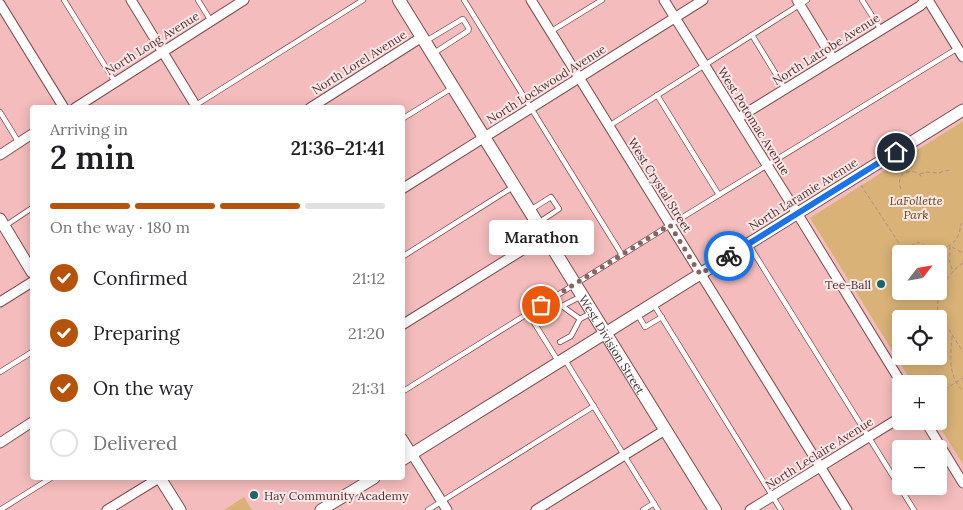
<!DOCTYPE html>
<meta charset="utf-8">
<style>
body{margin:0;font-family:Lora,serif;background:#f2f2f2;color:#202124;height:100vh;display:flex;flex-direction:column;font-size:19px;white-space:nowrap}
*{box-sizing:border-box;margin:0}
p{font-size:16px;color:#757577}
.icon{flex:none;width:28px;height:28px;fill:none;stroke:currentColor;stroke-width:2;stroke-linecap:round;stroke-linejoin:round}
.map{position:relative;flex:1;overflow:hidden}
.side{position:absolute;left:30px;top:105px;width:375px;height:375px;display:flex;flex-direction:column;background:#fff;border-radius:5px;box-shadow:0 2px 12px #0003}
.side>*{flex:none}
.needle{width:32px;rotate:59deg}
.controls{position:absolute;left:892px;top:245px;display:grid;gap:10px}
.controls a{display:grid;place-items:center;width:55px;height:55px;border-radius:5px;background:#fff;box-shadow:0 2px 12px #0003;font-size:25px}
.pin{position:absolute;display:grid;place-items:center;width:42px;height:42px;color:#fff;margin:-21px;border:2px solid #fff;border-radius:50%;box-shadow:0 1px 5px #0007}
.courier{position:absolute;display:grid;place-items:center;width:50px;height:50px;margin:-25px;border:4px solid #1a73e8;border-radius:50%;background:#fff;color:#222;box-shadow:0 1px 6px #0007}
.bubble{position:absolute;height:35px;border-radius:5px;background:#fff;box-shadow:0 2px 12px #0003;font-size:16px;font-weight:600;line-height:35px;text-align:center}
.head em{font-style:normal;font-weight:600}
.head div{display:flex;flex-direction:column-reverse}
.head{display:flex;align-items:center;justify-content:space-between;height:85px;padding:0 20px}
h1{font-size:32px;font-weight:600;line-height:38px}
.bar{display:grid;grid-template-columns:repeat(4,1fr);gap:8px 5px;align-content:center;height:60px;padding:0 20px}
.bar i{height:6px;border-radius:4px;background:#e0e0e0}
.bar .on{background:#b45309}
.bar p{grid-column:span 4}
ol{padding:0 20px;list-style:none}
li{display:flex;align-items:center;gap:15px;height:55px}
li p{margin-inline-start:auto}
li .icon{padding:5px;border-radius:50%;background:#b45309;color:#fff;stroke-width:4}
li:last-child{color:#757577}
li i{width:28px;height:28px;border:2px solid #e0e0e0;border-radius:50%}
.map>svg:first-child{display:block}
.green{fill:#d8b276;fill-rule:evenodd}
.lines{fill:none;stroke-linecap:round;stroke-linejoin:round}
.service-casing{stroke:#7e4e4f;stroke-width:6}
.minor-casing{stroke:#7e4e4f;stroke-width:11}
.tertiary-casing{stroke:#7e4e4f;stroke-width:13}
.secondary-casing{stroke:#7e4e4f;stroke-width:14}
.path{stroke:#b78b8b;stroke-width:1;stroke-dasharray:4 2.5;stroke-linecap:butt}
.service{stroke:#fff;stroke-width:4.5}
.minor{stroke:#fff;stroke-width:9}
.tertiary{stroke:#fff;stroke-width:11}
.secondary{stroke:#fff;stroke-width:12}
.done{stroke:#866464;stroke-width:5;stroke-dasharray:0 9}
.route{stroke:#1a73e8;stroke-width:6}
.poi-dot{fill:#19676a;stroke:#fee7e6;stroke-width:2}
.labels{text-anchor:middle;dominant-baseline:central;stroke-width:4;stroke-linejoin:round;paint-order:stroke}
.street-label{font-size:12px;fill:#4b3535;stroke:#fee7e6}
.park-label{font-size:12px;font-style:italic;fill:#604515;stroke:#fee7e6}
.poi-label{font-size:12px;fill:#4b3535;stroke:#fee7e6;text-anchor:end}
</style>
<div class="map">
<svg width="963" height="510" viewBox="0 0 963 510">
<rect width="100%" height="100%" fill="#f4bcbc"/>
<g class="green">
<path d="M963,121V464L936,421H939V384H913L810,218ZM901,254H939V291H901ZM901,319H939V356H901Z"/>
<polygon points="244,497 252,510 224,510"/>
</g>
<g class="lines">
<defs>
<g id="service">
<polyline points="64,0 115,82"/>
<polyline points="198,0 211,21"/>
<polyline points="464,0 622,255"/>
<polyline points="862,0 881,30"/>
<polyline points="550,32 602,0"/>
<polyline points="752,35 785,89"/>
<polyline points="426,41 461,20 463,19 469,29 468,31 434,53"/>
<polyline points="657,95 719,195"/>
<polyline points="196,105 363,0"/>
<polyline points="0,112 19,143"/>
<polyline points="402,119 452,88"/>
<polyline points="609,126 807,0"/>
<polyline points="532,209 551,197 559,209 538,223"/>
<polyline points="5,226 32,208"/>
<polyline points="749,245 914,510"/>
<polyline points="402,257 513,187"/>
<polyline points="654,305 781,510"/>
<polyline points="528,313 558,361"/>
<polyline points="638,315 645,327 662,317"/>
<polyline points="580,319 562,306 582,296"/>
<polyline points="560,342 571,336 580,319 591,313"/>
<polyline points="565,360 658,510"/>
<polyline points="0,372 32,352"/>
<polyline points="402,392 670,225 958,48"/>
<polyline points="0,510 51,478"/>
<polyline points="428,510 594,406"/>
<polyline points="643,510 654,503"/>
</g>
<g id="minor">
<polyline points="131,0 197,108"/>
<polyline points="531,0 847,510"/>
<polyline points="664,0 797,213 902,384"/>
<polyline points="797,0 833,59"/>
<polyline points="928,0 963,57"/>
<polyline points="0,4 64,108"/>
<polyline points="75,108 244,0"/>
<polyline points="310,108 422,37"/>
<polyline points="738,118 920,6 926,0"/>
<polyline points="0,155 32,134"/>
<polyline points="402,189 703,0"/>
<polyline points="0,302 32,282"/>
<polyline points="402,325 545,236"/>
<polyline points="925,421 963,483"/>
<polyline points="402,438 447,510"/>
<polyline points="0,443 32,422"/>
<polyline points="107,510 159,478"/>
<polyline points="536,510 665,430"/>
<polyline points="750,510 901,417"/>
</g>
<g id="tertiary">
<polyline points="0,219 32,272"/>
<polyline points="402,460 963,110"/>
<polyline points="160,478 180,510"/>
<polyline points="321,510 374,478"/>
</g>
<g id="secondary">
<path id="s1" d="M399,0L715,510"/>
</g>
</defs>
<use href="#service" class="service-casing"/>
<use href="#minor" class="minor-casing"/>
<use href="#tertiary" class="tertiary-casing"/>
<use href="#secondary" class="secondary-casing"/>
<g class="path">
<polyline points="897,162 904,173"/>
<polyline points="920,174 926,172 938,173 949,170"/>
<polyline points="861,185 906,254"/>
<path d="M901,189C894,174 912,165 922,177"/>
<path d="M902,254L903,250L918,242C932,251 950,252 958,236C960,232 960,228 961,223"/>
<polyline points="901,260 900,265 901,267"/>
<path d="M963,263C949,271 935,295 938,312L963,352"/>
<polyline points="952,269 949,260 950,246 963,253"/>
<polyline points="930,291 938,303"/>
<path d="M952,336C951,356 947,375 963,391"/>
<polyline points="939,393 963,378"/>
</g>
<use href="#service" class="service"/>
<use href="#minor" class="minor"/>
<use href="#tertiary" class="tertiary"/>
<use href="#secondary" class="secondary"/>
</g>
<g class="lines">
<polyline class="done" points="541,305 670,225 700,274 729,256"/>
<polyline class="route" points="729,256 896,152"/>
</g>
<g class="poi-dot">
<circle cx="881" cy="284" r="5"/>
<circle cx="254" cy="495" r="5"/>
</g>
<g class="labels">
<g class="street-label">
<text transform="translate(152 43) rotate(-32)">North Long Avenue</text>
<text transform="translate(826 49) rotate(-32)">North Latrobe Avenue</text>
<text transform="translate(359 62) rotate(-32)">North Lorel Avenue</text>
<text transform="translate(546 84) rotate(-32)">North Lockwood Avenue</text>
<text transform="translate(754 121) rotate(58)">West Potomac Avenue</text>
<text transform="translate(660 185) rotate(58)">West Crystal Street</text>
<text transform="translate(803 194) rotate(-32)">North Laramie Avenue</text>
<text stroke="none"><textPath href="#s1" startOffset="405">West Division Street</textPath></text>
<text transform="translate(819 453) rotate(-32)">North Leclaire Avenue</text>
</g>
<g class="park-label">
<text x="916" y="200">LaFollette<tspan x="916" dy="14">Park</tspan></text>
</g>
<g class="poi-label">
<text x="871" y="284">Tee-Ball</text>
<text x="264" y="495" text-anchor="start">Hay Community Academy</text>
</g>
</g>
</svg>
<div class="controls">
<a><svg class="needle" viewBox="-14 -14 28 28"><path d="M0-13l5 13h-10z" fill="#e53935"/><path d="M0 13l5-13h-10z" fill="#757577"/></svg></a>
<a><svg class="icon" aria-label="locate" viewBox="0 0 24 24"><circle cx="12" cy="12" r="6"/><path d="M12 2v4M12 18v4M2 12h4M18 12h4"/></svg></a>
<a>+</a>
<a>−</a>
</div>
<div class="pin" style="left:541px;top:305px;background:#ea580c"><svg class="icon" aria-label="bag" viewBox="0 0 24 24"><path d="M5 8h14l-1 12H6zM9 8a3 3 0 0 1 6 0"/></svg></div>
<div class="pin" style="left:896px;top:152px;background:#1f2937"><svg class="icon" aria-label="home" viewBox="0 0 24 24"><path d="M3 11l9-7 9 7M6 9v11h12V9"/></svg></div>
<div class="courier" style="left:729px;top:256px"><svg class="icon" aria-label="bike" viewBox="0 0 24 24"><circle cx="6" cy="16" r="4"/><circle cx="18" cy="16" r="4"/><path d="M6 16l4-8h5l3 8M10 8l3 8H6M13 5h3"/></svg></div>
<div class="bubble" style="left:489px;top:220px;width:105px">Marathon</div>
<section class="side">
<div class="head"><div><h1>2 min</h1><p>Arriving in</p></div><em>21:36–21:41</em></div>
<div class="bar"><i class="on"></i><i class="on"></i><i class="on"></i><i></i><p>On the way · 180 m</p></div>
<ol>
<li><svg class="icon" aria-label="check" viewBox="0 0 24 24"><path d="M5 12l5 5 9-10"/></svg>Confirmed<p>21:12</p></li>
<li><svg class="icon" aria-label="check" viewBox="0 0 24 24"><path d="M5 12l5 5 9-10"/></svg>Preparing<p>21:20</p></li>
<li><svg class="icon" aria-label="check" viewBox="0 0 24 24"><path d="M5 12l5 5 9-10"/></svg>On the way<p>21:31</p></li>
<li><i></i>Delivered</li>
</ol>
</section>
</div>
